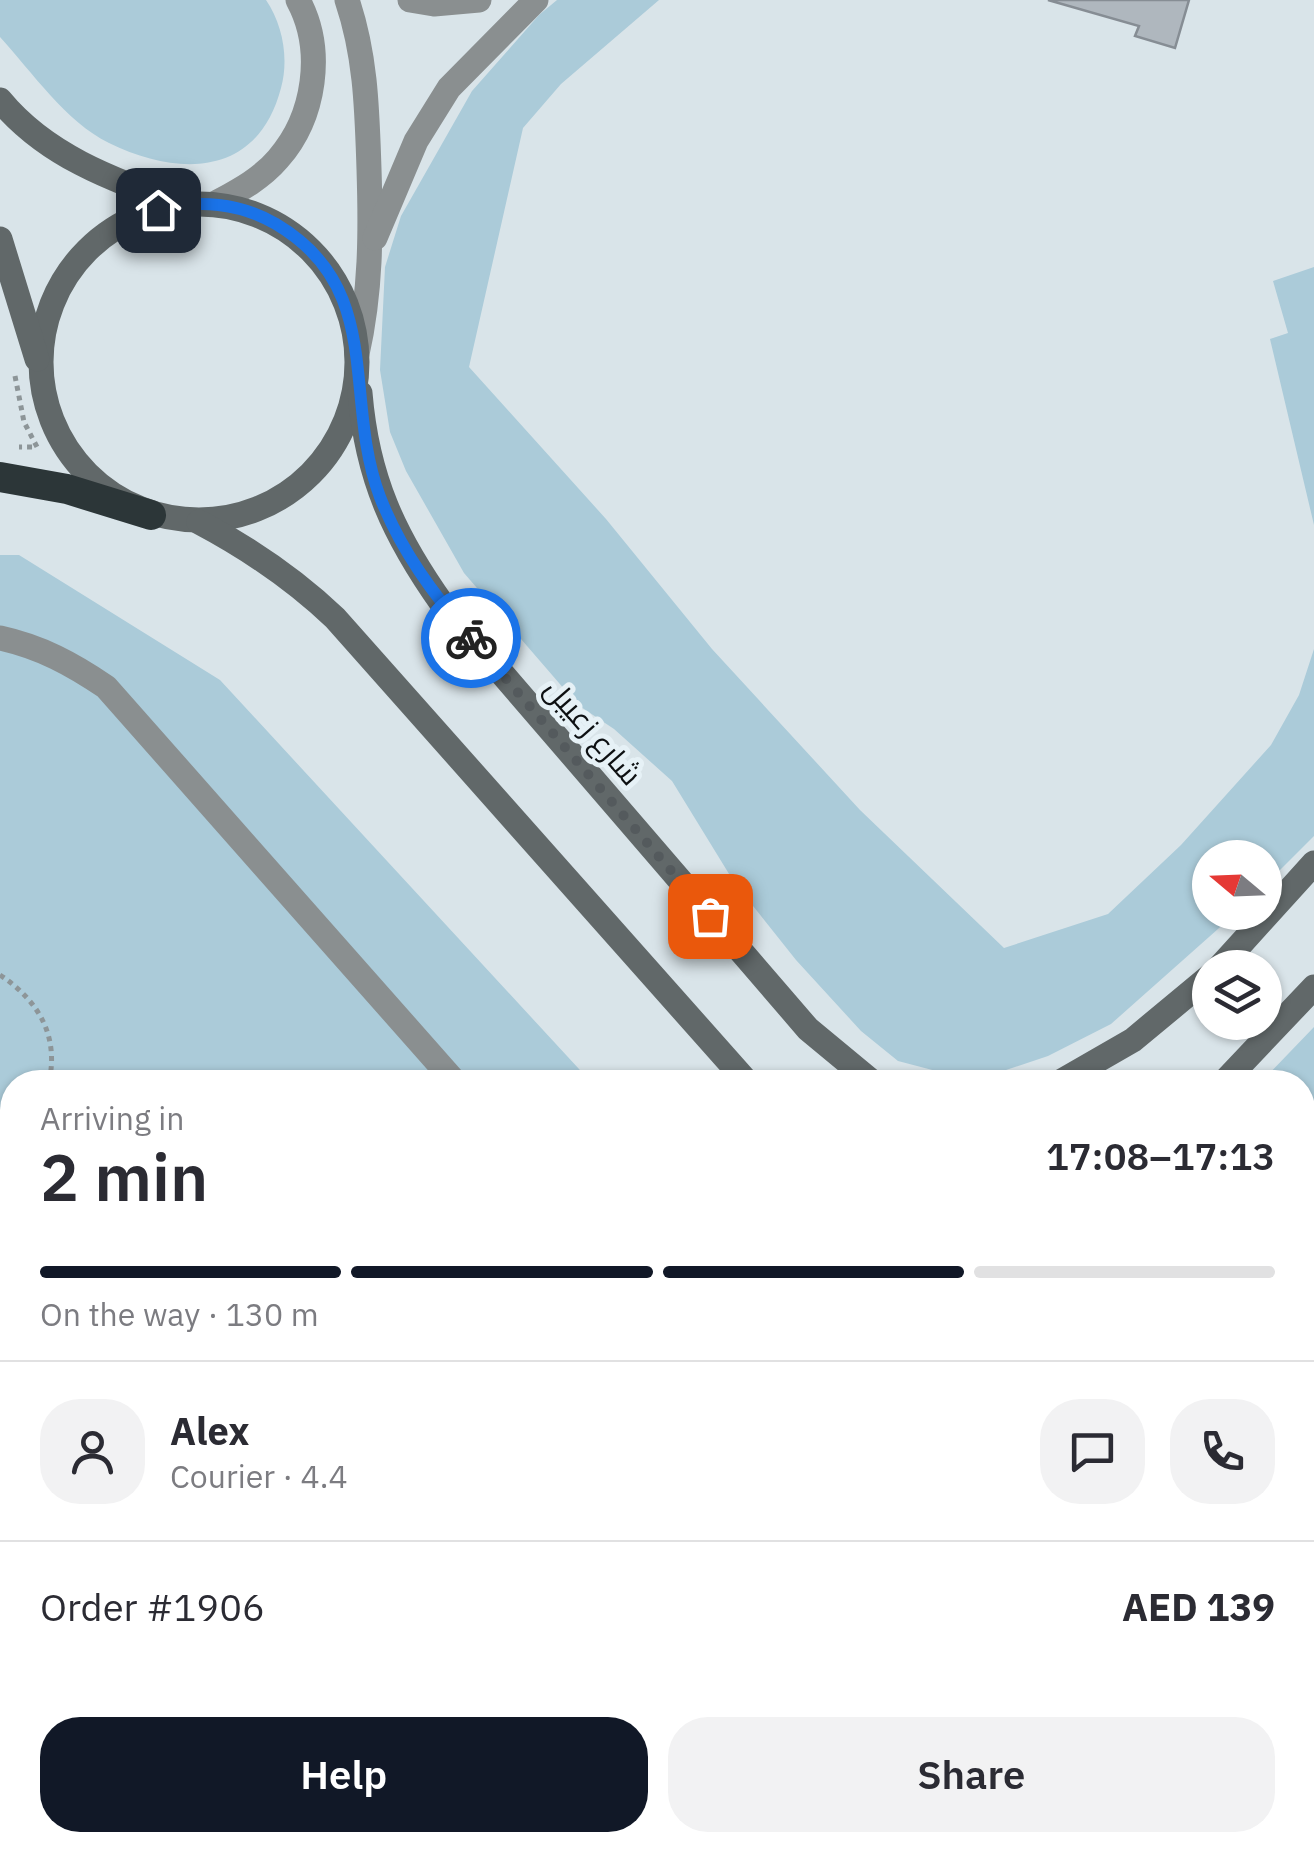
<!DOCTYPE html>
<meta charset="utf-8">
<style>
body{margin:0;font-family:"IBM Plex Sans",Cairo,sans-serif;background:#f2f2f3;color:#2b2b33;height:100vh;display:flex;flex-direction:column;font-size:38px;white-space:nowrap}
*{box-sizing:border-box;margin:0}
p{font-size:32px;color:#7c7c81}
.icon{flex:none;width:55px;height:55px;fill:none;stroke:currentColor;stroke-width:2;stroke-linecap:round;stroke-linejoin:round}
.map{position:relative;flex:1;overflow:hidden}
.side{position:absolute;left:0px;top:1070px;width:1315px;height:782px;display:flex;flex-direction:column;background:#fff;border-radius:40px 40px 0 0;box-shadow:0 2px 8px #0004}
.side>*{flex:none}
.needle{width:65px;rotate:289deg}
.controls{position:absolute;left:1192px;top:840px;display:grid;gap:20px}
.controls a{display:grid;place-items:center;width:90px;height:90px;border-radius:50%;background:#fff;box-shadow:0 2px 8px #0004;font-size:50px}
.pin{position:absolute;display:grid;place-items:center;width:85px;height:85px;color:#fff;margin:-42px;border-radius:20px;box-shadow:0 5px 15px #0006}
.courier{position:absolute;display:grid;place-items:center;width:100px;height:100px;margin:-50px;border:8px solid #1a73e8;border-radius:50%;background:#fff;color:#222;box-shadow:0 2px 12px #0007}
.summary em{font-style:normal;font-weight:600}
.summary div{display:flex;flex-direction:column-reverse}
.summary{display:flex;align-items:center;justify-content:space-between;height:170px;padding:0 40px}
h1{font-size:65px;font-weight:600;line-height:75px}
.bar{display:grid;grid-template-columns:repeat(4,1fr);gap:15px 10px;align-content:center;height:120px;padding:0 40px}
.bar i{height:12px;border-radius:8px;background:#e1e1e2}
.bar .active{background:#111827}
.bar p{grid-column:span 4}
.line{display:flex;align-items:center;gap:25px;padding:0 40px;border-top:2px solid #e1e1e2}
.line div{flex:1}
.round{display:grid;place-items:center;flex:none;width:105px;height:105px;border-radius:40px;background:#f2f2f3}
.primary-button{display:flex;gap:20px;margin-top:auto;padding:20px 40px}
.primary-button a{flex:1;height:115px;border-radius:40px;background:#111827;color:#fff;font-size:40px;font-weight:600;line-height:115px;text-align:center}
.primary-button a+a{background:#f2f2f3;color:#2b2b33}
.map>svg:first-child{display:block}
.green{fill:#abcbd9}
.building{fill:#afb7be;stroke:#868d94;stroke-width:2.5}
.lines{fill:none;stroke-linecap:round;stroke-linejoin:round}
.path{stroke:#8d9598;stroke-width:5;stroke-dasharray:5 5;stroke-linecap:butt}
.street{stroke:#8a8f90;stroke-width:25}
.secondary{stroke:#616869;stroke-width:25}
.highway{stroke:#2c3638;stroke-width:30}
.done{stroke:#545a5d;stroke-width:10;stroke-dasharray:0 18}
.route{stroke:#1a73e8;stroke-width:12}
.labels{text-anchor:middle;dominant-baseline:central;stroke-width:10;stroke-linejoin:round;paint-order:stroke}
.street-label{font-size:30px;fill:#0d1012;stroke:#e6f1f6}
</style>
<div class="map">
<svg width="1314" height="1851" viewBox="0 0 1314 1851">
<rect width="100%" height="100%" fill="#d9e4e9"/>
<g class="green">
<path d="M0,0H266C283,25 289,59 281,88C258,176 181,178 109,143C66,122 32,72 0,37Z"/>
<polygon points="557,0 659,0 561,84 523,128 469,367 606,519 712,649 860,810 1004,948 1108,914 1181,845 1271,745 1299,695 1314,649 1314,836 1265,885 1265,858 1210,858 1210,912 1236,913 1111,1024 1048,1056 991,1075 940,1072 898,1061 861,1031 796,960 734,882 672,781 614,729 578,705 464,573 406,471 390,432 380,370 385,267 401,216 472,91 539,15"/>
<polygon points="1314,267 1314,525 1270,339 1288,333 1273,281"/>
<polygon points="0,555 19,555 220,680 591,1082 12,1082 12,1840 222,1840 212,1851 0,1851"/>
<polygon points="1314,1027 1314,1168 1303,1181 1302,1082 1261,1082"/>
<polygon points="542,1840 671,1840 660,1851 532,1851"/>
</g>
<g class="building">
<polygon points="1048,0 1189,0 1175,48 1135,36 1139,26"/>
<polygon points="1314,1615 1314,1662 1302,1622 1302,1619"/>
<polygon points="1054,1840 1118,1840 1134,1848 1137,1840 1176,1840 1171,1851 1059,1851 1050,1847"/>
</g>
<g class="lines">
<g class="path">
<polyline points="15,376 24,422 37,447 19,447"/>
<path d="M0,975C39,1001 59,1036 49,1082"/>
<polyline points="0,1116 12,1124"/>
<polyline points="0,1523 12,1528"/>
</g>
<g class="street">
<path d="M347,0C366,56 367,110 369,169C371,232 371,292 357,354"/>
<polyline points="410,0 434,4 479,0"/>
<path d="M216,203C238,191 261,179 278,159C315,117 325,50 298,0"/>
<polyline points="375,238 416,141 449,88 536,0"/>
<path d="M0,638C41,647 72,664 106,687L455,1082"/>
<polyline points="13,1851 31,1841"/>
<polyline points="321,1851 340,1840"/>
<polyline points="1021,1851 1027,1840"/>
</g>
<g class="secondary">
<path d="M0,100C47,157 114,180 181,204"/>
<circle cx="199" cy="362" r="158"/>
<polyline points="0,239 37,359"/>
<path d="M360,393C367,478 394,536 443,605L808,1029L872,1082"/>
<path d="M199,522C250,549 293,578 335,618L747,1082"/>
<polyline points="1219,968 1314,863"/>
<polyline points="1060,1082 1133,1040 1210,976"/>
<polyline points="1224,1082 1314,987"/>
<polyline points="1287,1840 1293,1851"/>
<polyline points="345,1851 356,1840"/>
<polyline points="462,1851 473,1840"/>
</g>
<polyline class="highway" points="0,477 67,489 151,515"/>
</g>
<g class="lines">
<polyline class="done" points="471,638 710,916"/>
<path class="route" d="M158,210C198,199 240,203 276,224C386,289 342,397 380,497C401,551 434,595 471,638"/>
</g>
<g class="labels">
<g class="street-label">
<text transform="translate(594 731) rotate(49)">شارع زعيبل</text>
</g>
</g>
</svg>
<div class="controls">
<a><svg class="needle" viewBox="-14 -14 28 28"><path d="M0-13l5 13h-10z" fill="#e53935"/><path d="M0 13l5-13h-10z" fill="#7c7c81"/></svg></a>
<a><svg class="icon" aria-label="layers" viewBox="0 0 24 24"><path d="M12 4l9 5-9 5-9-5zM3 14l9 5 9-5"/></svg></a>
</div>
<div class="pin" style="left:710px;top:916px;background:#ea580c"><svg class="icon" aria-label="bag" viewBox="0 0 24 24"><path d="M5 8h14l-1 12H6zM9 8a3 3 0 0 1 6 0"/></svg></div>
<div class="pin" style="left:158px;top:210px;background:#1f2937"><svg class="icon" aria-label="home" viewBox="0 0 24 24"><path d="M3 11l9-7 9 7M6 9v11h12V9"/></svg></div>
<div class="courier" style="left:471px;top:638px"><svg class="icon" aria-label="bike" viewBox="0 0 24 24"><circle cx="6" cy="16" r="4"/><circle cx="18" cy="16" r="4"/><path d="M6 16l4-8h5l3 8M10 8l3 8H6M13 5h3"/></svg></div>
<section class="side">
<div class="summary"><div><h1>2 min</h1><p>Arriving in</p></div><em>17:08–17:13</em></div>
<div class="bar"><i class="active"></i><i class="active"></i><i class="active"></i><i></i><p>On the way · 130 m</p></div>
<div class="line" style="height:180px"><a class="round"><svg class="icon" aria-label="person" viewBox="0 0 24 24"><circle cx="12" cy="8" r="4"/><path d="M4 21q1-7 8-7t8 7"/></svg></a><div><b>Alex</b><p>Courier · 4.4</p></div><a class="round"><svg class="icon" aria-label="chat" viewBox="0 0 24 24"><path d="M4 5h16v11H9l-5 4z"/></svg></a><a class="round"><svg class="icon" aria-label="phone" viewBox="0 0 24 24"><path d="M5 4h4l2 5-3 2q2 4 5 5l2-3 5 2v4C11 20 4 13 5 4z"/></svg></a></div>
<div class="line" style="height:130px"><div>Order #1906</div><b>AED 139</b></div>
<div class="primary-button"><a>Help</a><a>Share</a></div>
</section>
</div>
